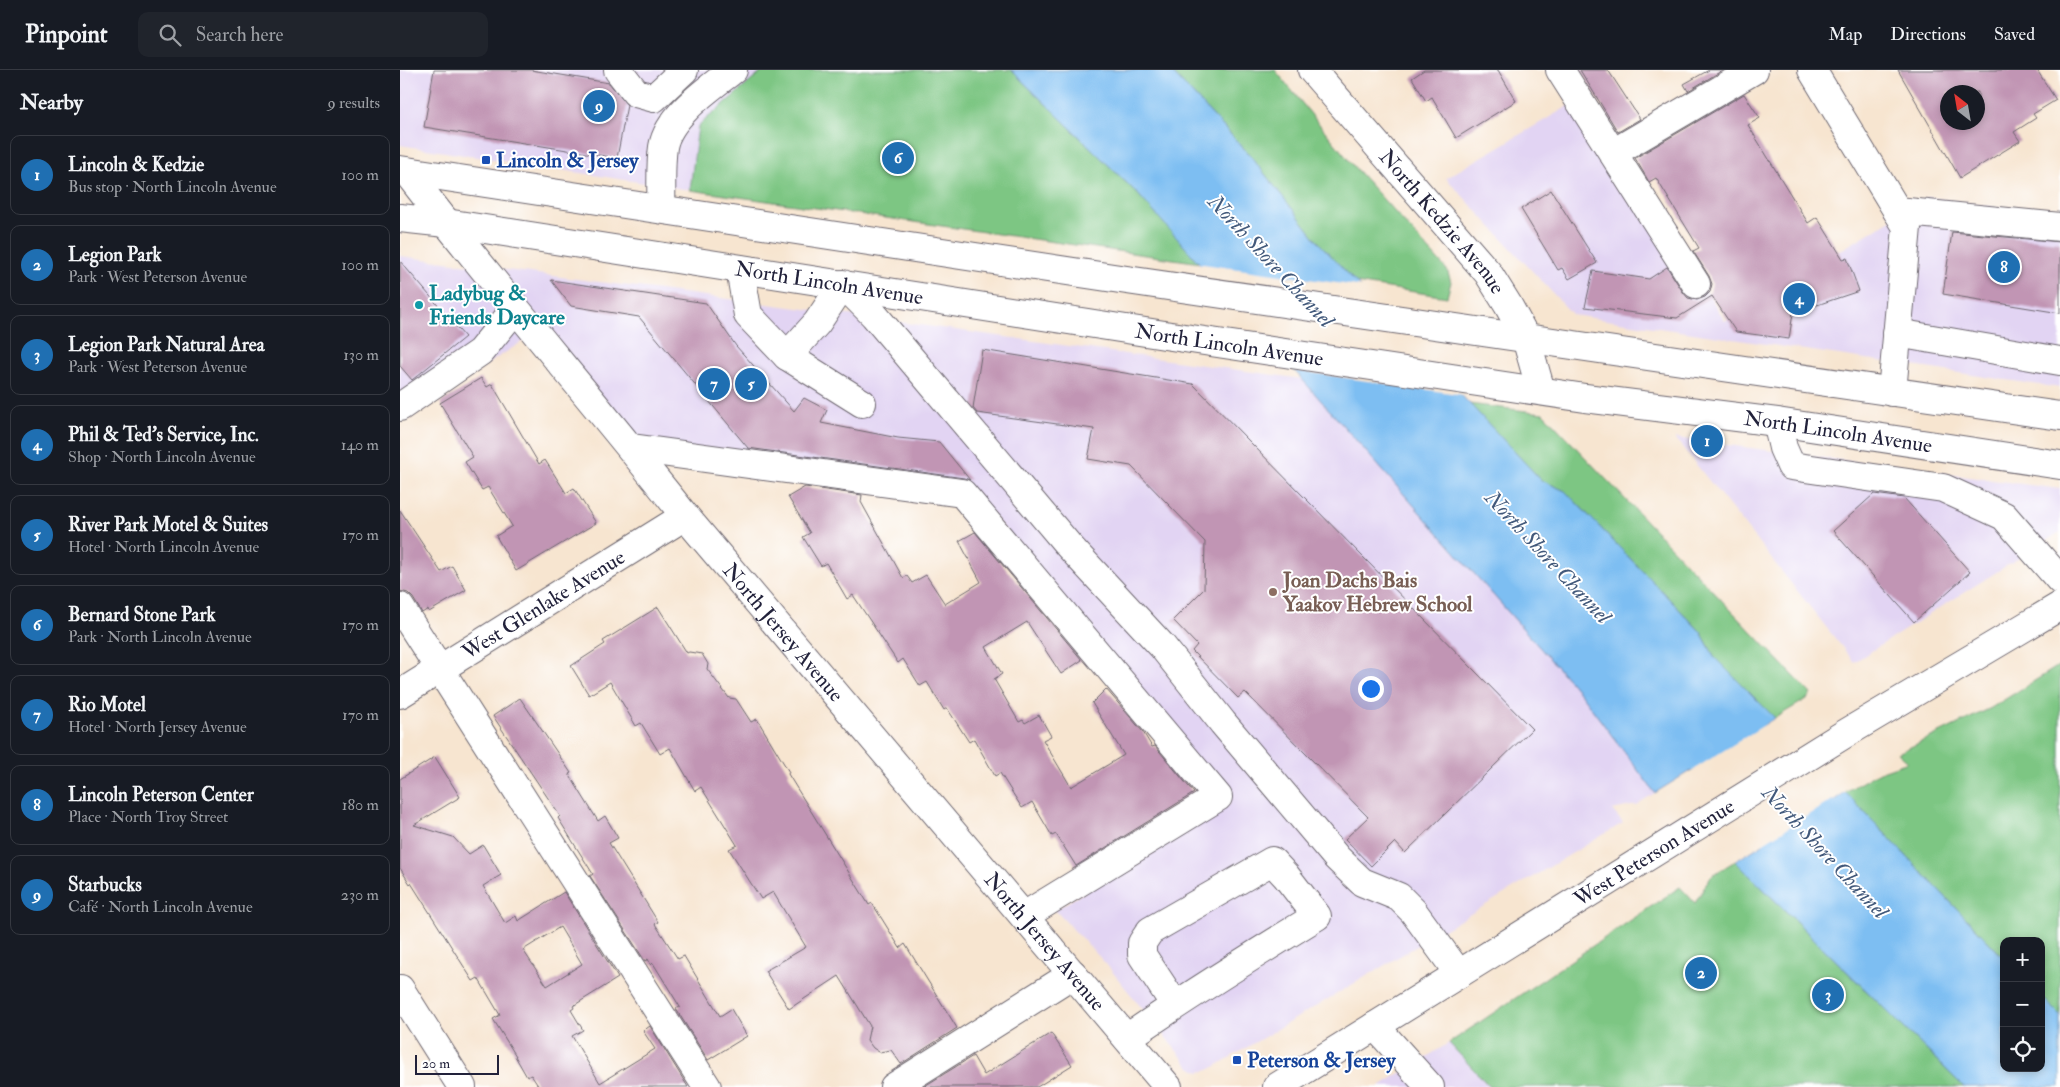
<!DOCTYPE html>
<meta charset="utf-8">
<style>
body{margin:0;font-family:"IM FELL Double Pica",serif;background:#20242c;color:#f1f3f6}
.controls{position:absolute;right:15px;bottom:15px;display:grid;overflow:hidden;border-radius:10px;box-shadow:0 2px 8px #0003}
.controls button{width:45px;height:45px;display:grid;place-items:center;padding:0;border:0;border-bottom:1px solid #363941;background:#171b24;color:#f1f3f6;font:25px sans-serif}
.compass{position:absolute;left:1540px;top:15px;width:45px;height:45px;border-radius:50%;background:#171b24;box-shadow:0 2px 8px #0003;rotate:329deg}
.scale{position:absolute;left:15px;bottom:12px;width:84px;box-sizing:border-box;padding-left:5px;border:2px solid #22223b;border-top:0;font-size:14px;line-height:18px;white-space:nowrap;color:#22223b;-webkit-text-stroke:4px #fff;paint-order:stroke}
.you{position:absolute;left:970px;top:618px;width:18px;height:18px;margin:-12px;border:4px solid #fff;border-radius:50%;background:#1a73e8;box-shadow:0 0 0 8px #1a73e833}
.badge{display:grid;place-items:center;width:32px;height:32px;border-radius:50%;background:#1f6fb2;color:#fff;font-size:16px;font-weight:700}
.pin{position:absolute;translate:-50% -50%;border:2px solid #fff;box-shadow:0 1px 5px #0006}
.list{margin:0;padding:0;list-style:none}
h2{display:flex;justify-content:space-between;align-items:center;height:65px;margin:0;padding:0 20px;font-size:21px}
h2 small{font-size:16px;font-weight:400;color:#9ea1a6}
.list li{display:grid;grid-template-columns:32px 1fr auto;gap:15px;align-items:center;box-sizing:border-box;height:80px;margin:0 10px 10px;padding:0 10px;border:1px solid #363941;border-radius:10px}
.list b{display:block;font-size:19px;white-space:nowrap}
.list p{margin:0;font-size:16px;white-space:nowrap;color:#9ea1a6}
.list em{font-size:16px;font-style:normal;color:#9ea1a6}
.icon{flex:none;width:28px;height:28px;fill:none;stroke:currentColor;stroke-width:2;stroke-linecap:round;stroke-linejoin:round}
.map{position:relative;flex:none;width:1660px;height:1017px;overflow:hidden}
header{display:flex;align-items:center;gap:30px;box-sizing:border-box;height:70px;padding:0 25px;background:#171b24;border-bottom:1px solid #363941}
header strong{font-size:24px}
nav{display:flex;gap:28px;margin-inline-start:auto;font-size:18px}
.search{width:350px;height:45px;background:#20242c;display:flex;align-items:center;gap:12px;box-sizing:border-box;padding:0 18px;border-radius:10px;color:#9ea1a6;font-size:19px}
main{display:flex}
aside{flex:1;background:#171b24}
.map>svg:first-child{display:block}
.built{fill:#e2d4f3}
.green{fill:#7dc683;stroke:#50745f}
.water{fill:#7dbef2;stroke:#507096}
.pier{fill:#f7e5d0}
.building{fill:#c195b4;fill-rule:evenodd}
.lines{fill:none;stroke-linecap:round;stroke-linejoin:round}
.minor-casing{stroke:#6d666f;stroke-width:30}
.major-casing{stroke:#6d666f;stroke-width:30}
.minor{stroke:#fff;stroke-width:28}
.major{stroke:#fff;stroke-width:28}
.transit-dot{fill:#1a4fb4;stroke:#fff;stroke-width:2}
.culture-dot{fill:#0f9aa8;stroke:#fff;stroke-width:2}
.education-dot{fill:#8d6e63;stroke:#fff;stroke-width:2}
.labels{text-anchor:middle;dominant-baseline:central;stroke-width:4;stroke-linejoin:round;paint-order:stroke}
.transit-label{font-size:21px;font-weight:bold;fill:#164399;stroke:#fff;text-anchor:start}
.street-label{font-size:21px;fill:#22223b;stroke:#fff}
.culture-label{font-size:21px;font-weight:bold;fill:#0d838f;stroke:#fff;text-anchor:start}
.education-label{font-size:21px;font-weight:bold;fill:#785e54;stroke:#fff;text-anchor:start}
.water-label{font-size:22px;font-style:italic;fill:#42597b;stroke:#fff}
</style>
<header>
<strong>Pinpoint</strong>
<div class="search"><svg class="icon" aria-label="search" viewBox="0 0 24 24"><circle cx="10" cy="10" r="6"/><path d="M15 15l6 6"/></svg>Search here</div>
<nav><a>Map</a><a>Directions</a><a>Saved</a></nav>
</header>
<main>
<aside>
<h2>Nearby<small>9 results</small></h2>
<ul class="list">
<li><span class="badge">1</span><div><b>Lincoln &amp; Kedzie</b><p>Bus stop · North Lincoln Avenue</p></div><em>100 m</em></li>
<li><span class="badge">2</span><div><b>Legion Park</b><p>Park · West Peterson Avenue</p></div><em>100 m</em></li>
<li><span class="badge">3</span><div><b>Legion Park Natural Area</b><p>Park · West Peterson Avenue</p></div><em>130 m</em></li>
<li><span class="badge">4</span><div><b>Phil &amp; Ted's Service, Inc.</b><p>Shop · North Lincoln Avenue</p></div><em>140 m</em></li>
<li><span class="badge">5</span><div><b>River Park Motel &amp; Suites</b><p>Hotel · North Lincoln Avenue</p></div><em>170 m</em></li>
<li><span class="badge">6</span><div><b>Bernard Stone Park</b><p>Park · North Lincoln Avenue</p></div><em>170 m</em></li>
<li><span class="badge">7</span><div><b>Rio Motel</b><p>Hotel · North Jersey Avenue</p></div><em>170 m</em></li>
<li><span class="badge">8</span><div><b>Lincoln Peterson Center</b><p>Place · North Troy Street</p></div><em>180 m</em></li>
<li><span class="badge">9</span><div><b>Starbucks</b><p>Café · North Lincoln Avenue</p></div><em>230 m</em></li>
</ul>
</aside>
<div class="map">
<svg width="1660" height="1017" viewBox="0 0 1660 1017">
<rect width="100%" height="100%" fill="#fff"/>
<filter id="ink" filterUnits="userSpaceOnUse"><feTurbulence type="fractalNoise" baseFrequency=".02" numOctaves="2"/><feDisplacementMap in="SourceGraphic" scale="10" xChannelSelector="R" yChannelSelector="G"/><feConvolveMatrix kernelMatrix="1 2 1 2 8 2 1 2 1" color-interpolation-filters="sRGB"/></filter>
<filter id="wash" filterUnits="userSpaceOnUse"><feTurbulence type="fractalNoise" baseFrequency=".0096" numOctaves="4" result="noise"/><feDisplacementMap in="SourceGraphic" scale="20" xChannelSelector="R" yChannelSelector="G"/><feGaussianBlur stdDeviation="1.12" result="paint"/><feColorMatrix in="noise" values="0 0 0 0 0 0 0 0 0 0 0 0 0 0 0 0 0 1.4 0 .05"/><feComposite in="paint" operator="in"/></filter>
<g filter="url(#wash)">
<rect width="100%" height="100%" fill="#f7e5d0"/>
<g class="built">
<polygon points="0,0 364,0 298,56 290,120 0,75"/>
<polygon points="1184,27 1325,251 1528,127 1660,147 1660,318 1173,245 1046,108"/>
<polygon points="0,186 435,243 902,309 1180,623 1255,723 1236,735 1212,740 1223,753 809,1000 799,1002 789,996 706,894 655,840 831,733 572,420 239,375 145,257 0,350"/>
<polygon points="1275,368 1660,419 1660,462 1454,592"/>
<polygon points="1049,973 1090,1017 978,1017"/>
</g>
<g class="green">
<polygon points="364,0 611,0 737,123 801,193 290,120 298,56"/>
<polygon points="770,0 875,0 956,99 1047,200 1051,212 1047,227 956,213 920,174 849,84"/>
<polygon points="1069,334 1143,343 1411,624 1407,629 1375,648 1315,588 1301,562 1165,421 1141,410"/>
<polygon points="1660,595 1660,945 1641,926 1641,871 1604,871 1604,888 1445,722 1479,702 1508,692 1498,683 1591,638"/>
<polygon points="1335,791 1564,1017 1090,1017 1049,973 1280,817 1295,833 1311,806"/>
</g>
<polygon class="water" points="611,0 770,0 849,84 920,174 1141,410 1165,421 1301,562 1315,588 1375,648 1363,656 1433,731 1445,722 1604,888 1604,998 1641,998 1641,926 1660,945 1660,1017 1564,1017 1335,791 1363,774 1292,700 1255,723 1180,623 737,123"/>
<g class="pier">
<polygon points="796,193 964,217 1064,325 891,300"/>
<polygon points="1377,647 1377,650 1366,657 1433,728 1444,720 1447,721 1333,792 1334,789 1359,773 1292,704 1257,726 1253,725"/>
</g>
<g id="blocks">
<g class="building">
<polygon points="34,0 131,0 209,13 227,35 217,88 24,57"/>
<polygon points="1024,0 1098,0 1116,31 1056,68 1032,27 1026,31 1012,8"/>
<polygon points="1180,0 1208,0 1240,49 1218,62"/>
<polygon points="1309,0 1323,0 1288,21 1284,14"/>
<path d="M1498,0h139l19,30 -23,14 3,4 -22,14 6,9 -60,37zM1548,22h30v30h-30z"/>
<polygon points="1344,24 1360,48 1348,55 1408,153 1417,147 1443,189 1447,188 1459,221 1393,243 1389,269 1336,262 1312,226 1277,248 1185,237 1193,201 1249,209 1267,197 1283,222 1288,228 1297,230 1305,227 1310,222 1312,214 1309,206 1293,181 1299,178 1256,108 1249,112 1235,88"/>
<polygon points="1151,120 1197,193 1169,209 1162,198 1158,200 1121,139"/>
<polygon points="1552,162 1660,172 1660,243 1543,224"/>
<polygon points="0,191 65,267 12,310 0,296"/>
<polygon points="151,210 306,233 336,276 394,341 404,328 427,340 421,353 498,368 539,372 570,410 564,408 348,378 239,247 171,236"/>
<polygon points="582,280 793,314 1132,659 1005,783 995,772 971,796 945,769 968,747 845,622 838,628 792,581 797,575 773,550 804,519 805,472 731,396 688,389 694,359 577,343 573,338"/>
<polygon points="81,308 87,317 92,314 139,394 145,390 166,423 174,418 196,453 116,501 96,466 112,456 88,417 82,420 65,392 73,387 40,333"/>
<polygon points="405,417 462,425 461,432 503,508 507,506 512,513 526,505 545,534 581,512 559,471 575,462 682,590 661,604 627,552 586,577 602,604 594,609 619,652 623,650 625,653 639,645 651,666 643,670 671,717 724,685 692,633 706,619 743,662 752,677 755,676 794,723 676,796 656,764 652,766 632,732 622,738 600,703 595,706 574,669 569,672 547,638 544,640 527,612 520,616 503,589 498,593 453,525 447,529 426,493 421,496 403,467 410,463 388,427"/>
<polygon points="1474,424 1504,428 1570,502 1514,552 1433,461"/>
<polygon points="0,440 41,502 52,496 66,520 29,542 28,539 22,543 13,528 8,523 0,521"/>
<polygon points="258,537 287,583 289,582 302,584 308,594 307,599 329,628 336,629 351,652 357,649 389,702 388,704 469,835 472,833 500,878 505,874 557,958 501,994 491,980 479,982 473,978 467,970 470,956 439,906 389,939 365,901 406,877 373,822 361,829 329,779 337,775 301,717 295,721 270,678 260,684 241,653 236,656 210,612 189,625 171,596 205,574 203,571"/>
<polygon points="120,628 171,703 169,704 198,751 205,746 218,768 209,773 258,852 255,854 278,889 284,886 320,946 331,939 347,966 308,990 276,939 280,937 253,893 251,895 248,889 245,891 190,806 193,804 158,748 160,746 93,646"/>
<path d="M35,687l25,40 -46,28 39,12 16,17 14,-9 18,30 -18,11 22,37 11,-7 2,5 46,-29 54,86 -45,28 1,2 -3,2 12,20 -11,6 28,47 55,-34 -12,-18 7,-5 38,61h-149l-8,-12 -4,2 -12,-21h1l-23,-37 7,-4 -22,-37 -5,3 -62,-98 -1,1 -10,-16v-89zM160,857l22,37 -35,22 -24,-36z"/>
<polygon points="651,963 672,995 637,1017 523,1017 573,986 584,1005"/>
</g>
</g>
</g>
<g filter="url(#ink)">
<use href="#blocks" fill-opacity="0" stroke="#6d666f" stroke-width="1"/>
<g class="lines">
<defs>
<g id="minor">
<polyline points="218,0 236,23 254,28 284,0"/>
<path id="s1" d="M912,0l176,203 20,32 18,33 15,53"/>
<polyline points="1160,0 1296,214"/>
<polyline points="1412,0 1507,157 1492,322"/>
<polyline points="1213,83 1354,0"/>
<path d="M261,139c1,-20 -1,-42 2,-62 5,-31 47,-59 70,-77"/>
<polyline points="1497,141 1660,157"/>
<polyline points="340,199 348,245 387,286 417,253 443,214 474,245 669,476 762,576 823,653 937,788 962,812 999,827 1013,841 1059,904"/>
<polyline points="1497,263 1660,291"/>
<polyline points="387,286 462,333"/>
<polyline points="0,337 80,282 115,239"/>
<polyline points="1377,352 1383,378 1391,396 1543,418 1604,446 1660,510"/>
<polyline points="232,378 562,423 818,727 624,846"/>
<polyline points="0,537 307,1017"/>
<path id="s2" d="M0,624l285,-178"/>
<polyline points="0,919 62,1017"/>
<polyline points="975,956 1030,1017"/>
<path d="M727,968c62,-43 125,-82 190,-122l-31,-40 -14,-15 -122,70 -8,12v12l33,50"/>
<polyline points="494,1017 673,904"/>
</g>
<g id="major">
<polyline points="0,100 720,209 1660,346"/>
<path id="s3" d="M6,101c90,117 187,229 279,345l483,571"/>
<path id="s4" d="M0,148l46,5 725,113 414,62 192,24 283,43"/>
<path id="s5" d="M877,1017l566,-352 217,-129"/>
</g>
</defs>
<use href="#minor" class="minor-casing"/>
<use href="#major" class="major-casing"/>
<use href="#minor" class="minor"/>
<use href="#major" class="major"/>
</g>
</g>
<g class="transit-dot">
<rect x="81" y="85" width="10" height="10" rx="2.5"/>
<rect x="832" y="985" width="10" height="10" rx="2.5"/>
</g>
<circle class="culture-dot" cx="19" cy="235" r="5"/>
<circle class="education-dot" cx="873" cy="522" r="5"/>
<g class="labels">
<g class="transit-label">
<text x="96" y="90">Lincoln &amp; Jersey</text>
<text x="847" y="990">Peterson &amp; Jersey</text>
</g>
<g class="street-label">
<text stroke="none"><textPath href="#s1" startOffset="200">North Kedzie Avenue</textPath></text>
<text stroke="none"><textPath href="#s4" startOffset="434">North Lincoln Avenue</textPath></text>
<text stroke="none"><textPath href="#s4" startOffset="839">North Lincoln Avenue</textPath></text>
<text stroke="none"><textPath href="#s4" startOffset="1454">North Lincoln Avenue</textPath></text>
<text stroke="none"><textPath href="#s2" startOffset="169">West Glenlake Avenue</textPath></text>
<text stroke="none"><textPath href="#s3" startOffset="596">North Jersey Avenue</textPath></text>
<text stroke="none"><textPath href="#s5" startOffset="444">West Peterson Avenue</textPath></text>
<text stroke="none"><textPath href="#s3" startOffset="1001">North Jersey Avenue</textPath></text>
</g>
<g class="culture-label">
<text x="29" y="223">Ladybug &amp;<tspan x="29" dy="24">Friends Daycare</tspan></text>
</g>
<g class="education-label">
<text x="883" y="510">Joan Dachs Bais<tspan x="883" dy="24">Yaakov Hebrew School</tspan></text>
</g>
<g class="water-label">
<text transform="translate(871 191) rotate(47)">North Shore Channel</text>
<text transform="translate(1148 487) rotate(47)">North Shore Channel</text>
<text transform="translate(1425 782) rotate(47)">North Shore Channel</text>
</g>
</g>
</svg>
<div class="controls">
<button>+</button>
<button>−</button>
<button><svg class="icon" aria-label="locate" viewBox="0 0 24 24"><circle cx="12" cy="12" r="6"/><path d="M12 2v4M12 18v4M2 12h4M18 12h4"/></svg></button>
</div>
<svg class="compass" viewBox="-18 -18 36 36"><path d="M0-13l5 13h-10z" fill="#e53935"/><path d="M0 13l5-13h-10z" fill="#9ea1a6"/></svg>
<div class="scale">20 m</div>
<div class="you"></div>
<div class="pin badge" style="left:1307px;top:371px">1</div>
<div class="pin badge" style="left:1301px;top:903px">2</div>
<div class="pin badge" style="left:1428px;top:925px">3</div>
<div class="pin badge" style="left:1399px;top:229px">4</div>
<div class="pin badge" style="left:351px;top:314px">5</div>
<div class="pin badge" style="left:498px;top:88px">6</div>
<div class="pin badge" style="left:314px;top:314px">7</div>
<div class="pin badge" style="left:1604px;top:197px">8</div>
<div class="pin badge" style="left:199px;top:36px">9</div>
</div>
</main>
